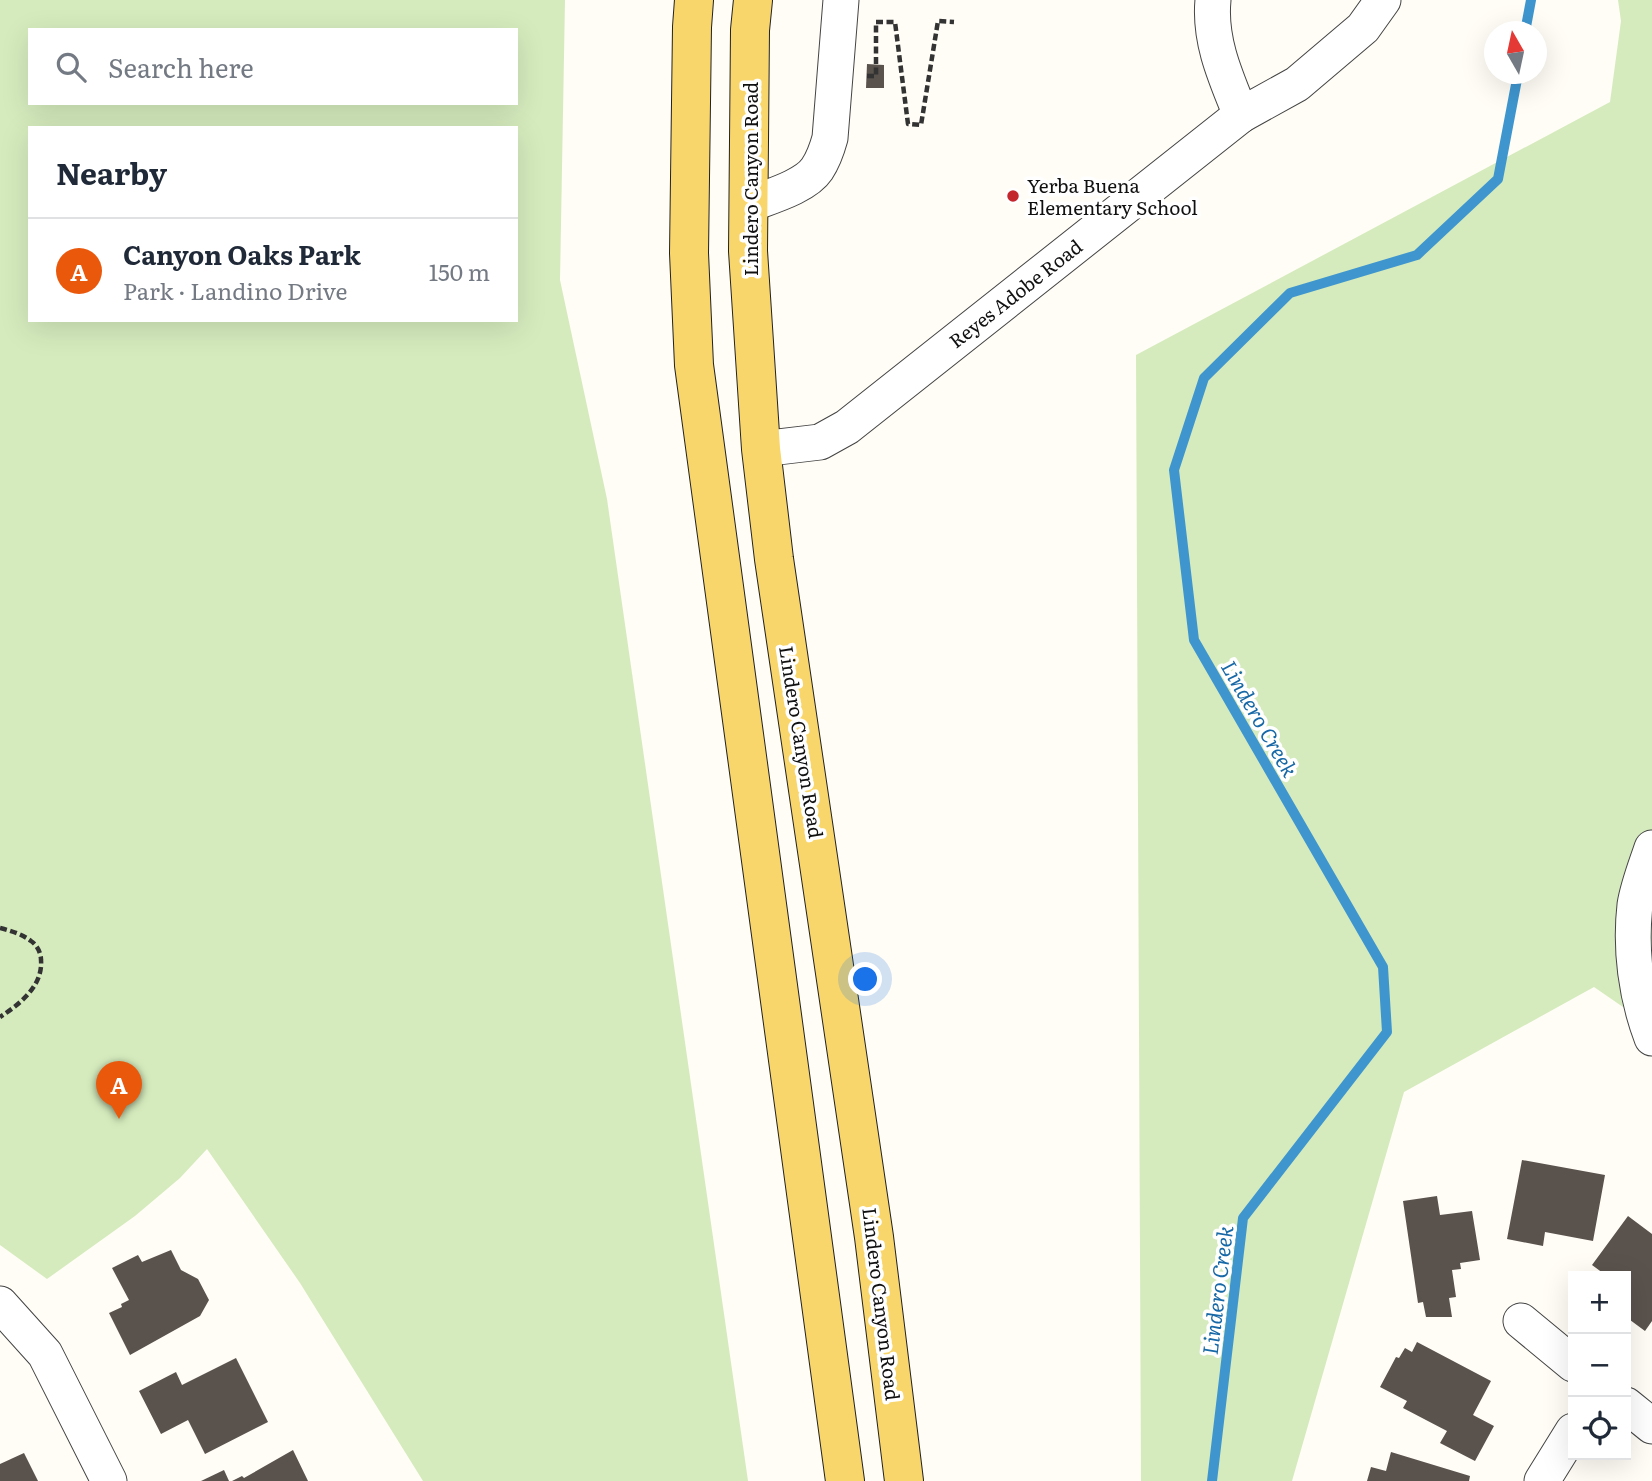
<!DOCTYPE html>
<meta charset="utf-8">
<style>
body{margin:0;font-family:Literata,serif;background:#f6f6f7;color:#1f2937}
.controls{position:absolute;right:21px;bottom:21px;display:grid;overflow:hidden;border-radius:0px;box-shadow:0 7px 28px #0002}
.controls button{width:63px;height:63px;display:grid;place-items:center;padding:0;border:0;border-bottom:2px solid #e0e1e3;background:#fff;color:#1f2937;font:35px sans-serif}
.compass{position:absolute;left:1484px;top:21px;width:63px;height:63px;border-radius:50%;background:#fff;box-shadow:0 7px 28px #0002;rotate:351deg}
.you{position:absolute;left:866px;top:980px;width:24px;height:24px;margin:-18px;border:5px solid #fff;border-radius:50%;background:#1a73e8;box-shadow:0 0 0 10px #1a73e833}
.badge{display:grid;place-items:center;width:46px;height:46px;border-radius:50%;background:#ea580c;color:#fff;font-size:23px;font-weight:700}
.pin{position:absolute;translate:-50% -58px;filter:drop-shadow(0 2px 4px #0008)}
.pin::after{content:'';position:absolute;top:37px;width:24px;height:21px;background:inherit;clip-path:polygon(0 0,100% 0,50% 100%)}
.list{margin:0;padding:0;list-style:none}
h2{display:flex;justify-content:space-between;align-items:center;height:91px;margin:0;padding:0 28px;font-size:30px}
h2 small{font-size:23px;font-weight:400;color:#747a83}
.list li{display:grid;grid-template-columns:46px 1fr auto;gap:21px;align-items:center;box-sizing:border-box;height:105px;padding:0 28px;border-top:2px solid #e0e1e3}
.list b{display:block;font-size:26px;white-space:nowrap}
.list p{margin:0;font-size:23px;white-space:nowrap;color:#747a83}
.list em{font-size:23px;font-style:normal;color:#747a83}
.icon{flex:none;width:38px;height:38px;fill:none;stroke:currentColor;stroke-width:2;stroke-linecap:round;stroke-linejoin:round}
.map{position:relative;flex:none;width:1652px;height:1481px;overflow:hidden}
.search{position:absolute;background:#fff;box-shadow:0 7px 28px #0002;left:28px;top:28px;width:490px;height:77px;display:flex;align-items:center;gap:18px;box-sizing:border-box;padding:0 24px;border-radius:0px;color:#747a83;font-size:26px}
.panel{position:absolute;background:#fff;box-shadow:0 7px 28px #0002;left:28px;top:126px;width:490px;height:196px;border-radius:0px}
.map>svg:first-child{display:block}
.green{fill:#d5ebbd;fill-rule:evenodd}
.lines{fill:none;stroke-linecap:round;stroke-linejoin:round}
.stream{stroke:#3f96cf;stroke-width:10}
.building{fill:#5a524d}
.minor-casing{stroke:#444;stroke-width:37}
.major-casing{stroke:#222;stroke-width:40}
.path{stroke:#333;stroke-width:4.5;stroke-dasharray:7 3.5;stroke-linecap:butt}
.minor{stroke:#fff;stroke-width:35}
.major{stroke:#f9d66b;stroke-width:38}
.poi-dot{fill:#c4262e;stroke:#fff;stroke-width:2.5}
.labels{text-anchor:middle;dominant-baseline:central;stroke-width:7;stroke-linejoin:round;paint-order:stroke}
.street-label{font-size:19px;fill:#111;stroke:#fff}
.poi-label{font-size:19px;fill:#111;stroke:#fff;text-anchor:start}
.water-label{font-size:21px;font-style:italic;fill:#1768a6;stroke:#fff}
</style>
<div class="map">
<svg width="1652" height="1481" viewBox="0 0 1652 1481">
<rect width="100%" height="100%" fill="#fffdf5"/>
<g class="green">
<path d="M0,0h565l-5,280 47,219 141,982h-325l-123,-198 -93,-134 -27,29 -45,38 -88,63 -47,-34zM30,30h486v73h-486zM30,128h486v192h-486z"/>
<polygon points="1618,0 1652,0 1652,1027 1594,987 1404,1092 1292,1481 1141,1481 1136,355 1610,102 1621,21"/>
</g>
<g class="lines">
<g class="stream">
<polyline points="1525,32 1531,0"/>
<polyline points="1212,1481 1243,1218 1387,1032 1383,967 1194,640 1174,470 1204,378 1290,293 1417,255 1498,179 1518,74"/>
</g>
</g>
<g class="building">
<polygon points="867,64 884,65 884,88 866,88"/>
<polygon points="1522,1160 1605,1175 1593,1241 1545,1232 1543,1246 1507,1239"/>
<polygon points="1437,1196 1440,1215 1472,1211 1480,1260 1460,1263 1461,1269 1452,1270 1456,1297 1449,1298 1452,1317 1426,1317 1423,1302 1418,1303 1403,1201"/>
<polygon points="1628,1216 1652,1234 1652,1321 1645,1331 1626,1317 1626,1296 1629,1292 1626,1290 1626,1276 1607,1276 1592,1265"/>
<polygon points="171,1250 181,1270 198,1279 209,1300 200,1316 130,1355 109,1313 122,1307 121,1304 129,1300 112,1268 138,1255 142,1262"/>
<polygon points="1417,1342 1491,1381 1473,1415 1494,1426 1475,1461 1440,1443 1447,1431 1403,1408 1407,1401 1380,1387 1396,1357 1399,1358 1405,1348 1412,1352"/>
<polygon points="236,1358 268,1422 205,1454 188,1420 161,1434 139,1391 176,1372 182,1385"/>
<polygon points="293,1450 308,1481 232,1481 242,1476 244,1478"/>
<polygon points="1391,1452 1470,1476 1469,1481 1367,1481 1371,1467 1386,1471"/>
<polygon points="24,1453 38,1481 0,1481 0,1464"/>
<polygon points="224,1470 229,1481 201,1481"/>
</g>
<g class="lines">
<defs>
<g id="minor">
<path d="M1213,0c-4,41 13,78 28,115"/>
<path d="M748,205c20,-8 57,-18 69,-36 6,-9 10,-20 13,-31l11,-138"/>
<polyline points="761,449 820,442 847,427 1241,115 1297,84 1363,28 1383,0"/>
<path d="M1652,848c-6,18 -14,38 -17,57 -5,44 1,91 17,133"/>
<polyline points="0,1304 45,1354 109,1481"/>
<polyline points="1521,1321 1573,1364"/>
<polyline points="1626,1405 1652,1426"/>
<polyline points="1542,1481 1573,1431"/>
</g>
<g id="major">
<polyline points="694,0 692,27 689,253 694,365 845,1481"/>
<polyline points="753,0 750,30 748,251 761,449 774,559 874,1237 904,1481"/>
</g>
</defs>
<use href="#minor" class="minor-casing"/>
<use href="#major" class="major-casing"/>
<g class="path">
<polyline points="867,76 876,76 876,22 895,22 908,124 921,125 938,21 954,22"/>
<path d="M0,928c11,3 22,6 31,13 6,4 10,12 10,19 2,26 -21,44 -41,57"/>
</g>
<use href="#minor" class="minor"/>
<use href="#major" class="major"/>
</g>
<circle class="poi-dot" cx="1013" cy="196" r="7"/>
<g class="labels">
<g class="street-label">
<text transform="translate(750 179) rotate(-90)">Lindero Canyon Road</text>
<text transform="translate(1015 293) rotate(-38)">Reyes Adobe Road</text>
<text transform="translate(802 742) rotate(81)">Lindero Canyon Road</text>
<text transform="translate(882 1304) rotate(83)">Lindero Canyon Road</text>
</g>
<g class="poi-label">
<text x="1027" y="185">Yerba Buena<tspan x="1027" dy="22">Elementary School</tspan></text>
</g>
<g class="water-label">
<text transform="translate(1261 718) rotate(60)">Lindero Creek</text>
<text transform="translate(1216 1290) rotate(-83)">Lindero Creek</text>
</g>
</g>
</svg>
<div class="controls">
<button>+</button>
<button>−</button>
<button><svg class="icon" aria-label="locate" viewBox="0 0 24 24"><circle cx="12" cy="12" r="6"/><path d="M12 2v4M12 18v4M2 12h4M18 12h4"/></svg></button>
</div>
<svg class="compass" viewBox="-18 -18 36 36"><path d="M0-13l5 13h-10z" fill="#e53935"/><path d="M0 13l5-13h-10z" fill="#747a83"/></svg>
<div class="you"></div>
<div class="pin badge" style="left:119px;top:1119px">A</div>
<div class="search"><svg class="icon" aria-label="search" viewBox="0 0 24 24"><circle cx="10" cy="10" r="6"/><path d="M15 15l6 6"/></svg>Search here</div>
<section class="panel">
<h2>Nearby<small></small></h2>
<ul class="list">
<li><span class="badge">A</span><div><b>Canyon Oaks Park</b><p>Park · Landino Drive</p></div><em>150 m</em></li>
</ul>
</section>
</div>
